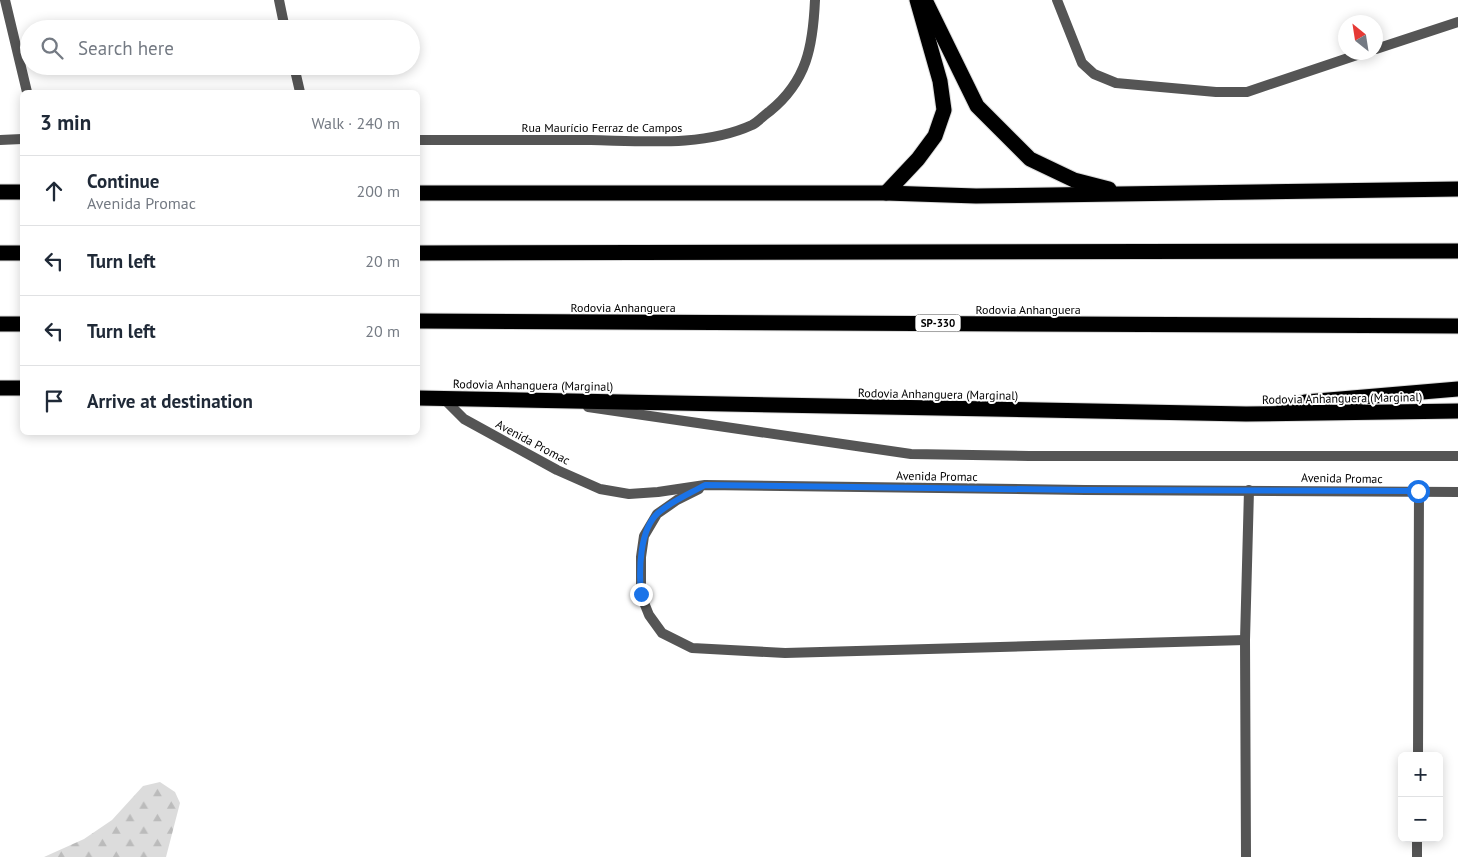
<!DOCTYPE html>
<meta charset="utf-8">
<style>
body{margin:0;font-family:"PT Sans",sans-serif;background:#f6f6f7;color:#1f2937}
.controls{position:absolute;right:15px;bottom:15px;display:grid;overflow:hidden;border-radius:8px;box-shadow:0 2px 12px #0003}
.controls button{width:45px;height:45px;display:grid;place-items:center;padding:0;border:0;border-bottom:1px solid #e0e1e3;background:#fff;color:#1f2937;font:25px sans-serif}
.compass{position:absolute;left:1338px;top:15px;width:45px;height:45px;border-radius:50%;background:#fff;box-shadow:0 2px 12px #0003;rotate:330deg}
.stop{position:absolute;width:15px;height:15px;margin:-11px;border:4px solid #1a73e8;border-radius:50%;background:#fff}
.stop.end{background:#1a73e8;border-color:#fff;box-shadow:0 1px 5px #0008}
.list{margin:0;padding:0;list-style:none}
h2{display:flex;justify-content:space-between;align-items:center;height:65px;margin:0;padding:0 20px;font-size:21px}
h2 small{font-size:16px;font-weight:400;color:#747a83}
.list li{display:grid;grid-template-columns:32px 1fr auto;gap:15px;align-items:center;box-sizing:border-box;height:70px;padding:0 20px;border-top:1px solid #e0e1e3}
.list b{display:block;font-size:19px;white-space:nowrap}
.list p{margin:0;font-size:16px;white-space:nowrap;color:#747a83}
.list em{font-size:16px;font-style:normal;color:#747a83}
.icon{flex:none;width:28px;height:28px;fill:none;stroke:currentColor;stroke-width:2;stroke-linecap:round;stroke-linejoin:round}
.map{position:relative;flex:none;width:1458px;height:857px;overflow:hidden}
.search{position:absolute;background:#fff;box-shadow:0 2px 12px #0003;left:20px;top:20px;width:400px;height:55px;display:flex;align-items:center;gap:12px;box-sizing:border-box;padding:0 18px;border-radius:28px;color:#747a83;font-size:19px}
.panel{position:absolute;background:#fff;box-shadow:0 2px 12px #0003;left:20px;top:90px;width:400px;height:345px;border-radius:8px}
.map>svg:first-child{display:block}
.forest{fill:url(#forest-firs)}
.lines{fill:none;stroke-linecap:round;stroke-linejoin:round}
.highway-casing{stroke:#dbdbdb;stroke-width:17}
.lane{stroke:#555;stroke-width:10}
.street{stroke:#555;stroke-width:10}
.highway{stroke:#000;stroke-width:15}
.route{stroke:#1a73e8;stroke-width:6}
.labels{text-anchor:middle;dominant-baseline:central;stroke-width:4;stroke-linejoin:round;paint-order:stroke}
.shield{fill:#fff;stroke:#4c4c4c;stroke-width:1}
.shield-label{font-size:11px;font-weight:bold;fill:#000}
.street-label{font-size:12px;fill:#000;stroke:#fff}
</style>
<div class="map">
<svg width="1458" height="857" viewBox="0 0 1458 857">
<defs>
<pattern id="forest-firs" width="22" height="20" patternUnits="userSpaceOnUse" patternTransform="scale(1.25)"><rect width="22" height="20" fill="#dcdcdc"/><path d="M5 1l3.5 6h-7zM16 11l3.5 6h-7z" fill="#bbb"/></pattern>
</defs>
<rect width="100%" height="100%" fill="#fff"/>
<polygon class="forest" points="160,782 175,792 180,803 166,857 44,857 84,839 112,820 143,786"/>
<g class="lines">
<defs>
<g id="highway">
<polyline points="925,0 977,106 1030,159 1074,180 1109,189"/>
<polyline points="0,192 22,192"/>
<polyline points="418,193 886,193 976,196 1458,189"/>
<polyline points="886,193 918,159 935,136 944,110 940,81 917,0"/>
<polyline points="0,253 22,253"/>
<polyline points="418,253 1458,251"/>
<polyline points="418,321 1458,326"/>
<polyline points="0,324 22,324"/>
<polyline points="0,388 22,388"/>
<polyline points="418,398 1246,414 1458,411"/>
<polyline points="1284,407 1305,402 1458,389"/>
</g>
</defs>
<use href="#highway" class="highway-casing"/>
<g class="lane">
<polyline points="1057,0 1082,63 1094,74 1116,83 1216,92 1247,92 1366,52"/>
<polyline points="1376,49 1458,22"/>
<polyline points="1418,756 1419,491"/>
<polyline points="1417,857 1417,838"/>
</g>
<g class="street">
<polyline points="5,0 27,92"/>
<polyline points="279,0 285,29"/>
<polyline points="294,66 300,92"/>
<polyline points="0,140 22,139"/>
<path d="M418,140c57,0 115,0 173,0 52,1 113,7 161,-15 6,-3 12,-10 18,-14 37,-30 43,-65 45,-111"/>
<polyline points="443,398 464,419 557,470 600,489 629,494 658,492 705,485 1085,490 1458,492"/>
<polyline points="588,407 911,454 1029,456 1458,456"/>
<polyline points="699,489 677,500 657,514 644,536 641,557 641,595 649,615 662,633 692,648 785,653 1245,640"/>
<polyline points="1246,857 1245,640 1249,490"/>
</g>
<use href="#highway" class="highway"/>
</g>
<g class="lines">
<path class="route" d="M641,594c-2,-23 -2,-64 17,-81 14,-12 31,-19 47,-28l379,5 334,1"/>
</g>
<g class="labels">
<rect class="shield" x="915.5" y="314.5" width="45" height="17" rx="4"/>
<g class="shield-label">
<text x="938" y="323">SP-330</text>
</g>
<g class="street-label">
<text x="602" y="127">Rua Maurício Ferraz de Campos</text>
<text x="623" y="307">Rodovia Anhanguera</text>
<text x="1028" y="309">Rodovia Anhanguera</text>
<text transform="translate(533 385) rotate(1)">Rodovia Anhanguera (Marginal)</text>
<text transform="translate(938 394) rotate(1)">Rodovia Anhanguera (Marginal)</text>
<text transform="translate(1342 398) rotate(-1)">Rodovia Anhanguera (Marginal)</text>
<text transform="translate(533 442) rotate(28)">Avenida Promac</text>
<text transform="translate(937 476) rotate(1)">Avenida Promac</text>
<text transform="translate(1342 478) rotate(1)">Avenida Promac</text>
</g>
</g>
</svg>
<div class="controls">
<button>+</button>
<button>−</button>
</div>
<svg class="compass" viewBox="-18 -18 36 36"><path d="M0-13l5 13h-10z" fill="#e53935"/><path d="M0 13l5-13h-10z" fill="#747a83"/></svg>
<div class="stop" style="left:1418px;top:491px"></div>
<div class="stop end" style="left:641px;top:594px"></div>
<div class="search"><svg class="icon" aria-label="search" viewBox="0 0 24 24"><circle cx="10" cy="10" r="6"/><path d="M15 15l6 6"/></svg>Search here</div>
<section class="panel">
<h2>3 min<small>Walk · 240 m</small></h2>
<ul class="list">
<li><svg class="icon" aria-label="ahead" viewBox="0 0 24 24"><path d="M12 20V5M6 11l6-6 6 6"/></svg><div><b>Continue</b><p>Avenida Promac</p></div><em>200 m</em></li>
<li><svg class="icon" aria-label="left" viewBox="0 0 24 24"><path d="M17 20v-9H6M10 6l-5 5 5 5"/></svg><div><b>Turn left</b></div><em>20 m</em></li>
<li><svg class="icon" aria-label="left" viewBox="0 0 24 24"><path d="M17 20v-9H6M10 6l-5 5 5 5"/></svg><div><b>Turn left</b></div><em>20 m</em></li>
<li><svg class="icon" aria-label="arrive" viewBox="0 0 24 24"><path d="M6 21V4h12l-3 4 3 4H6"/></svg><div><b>Arrive at destination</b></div></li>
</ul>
</section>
</div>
